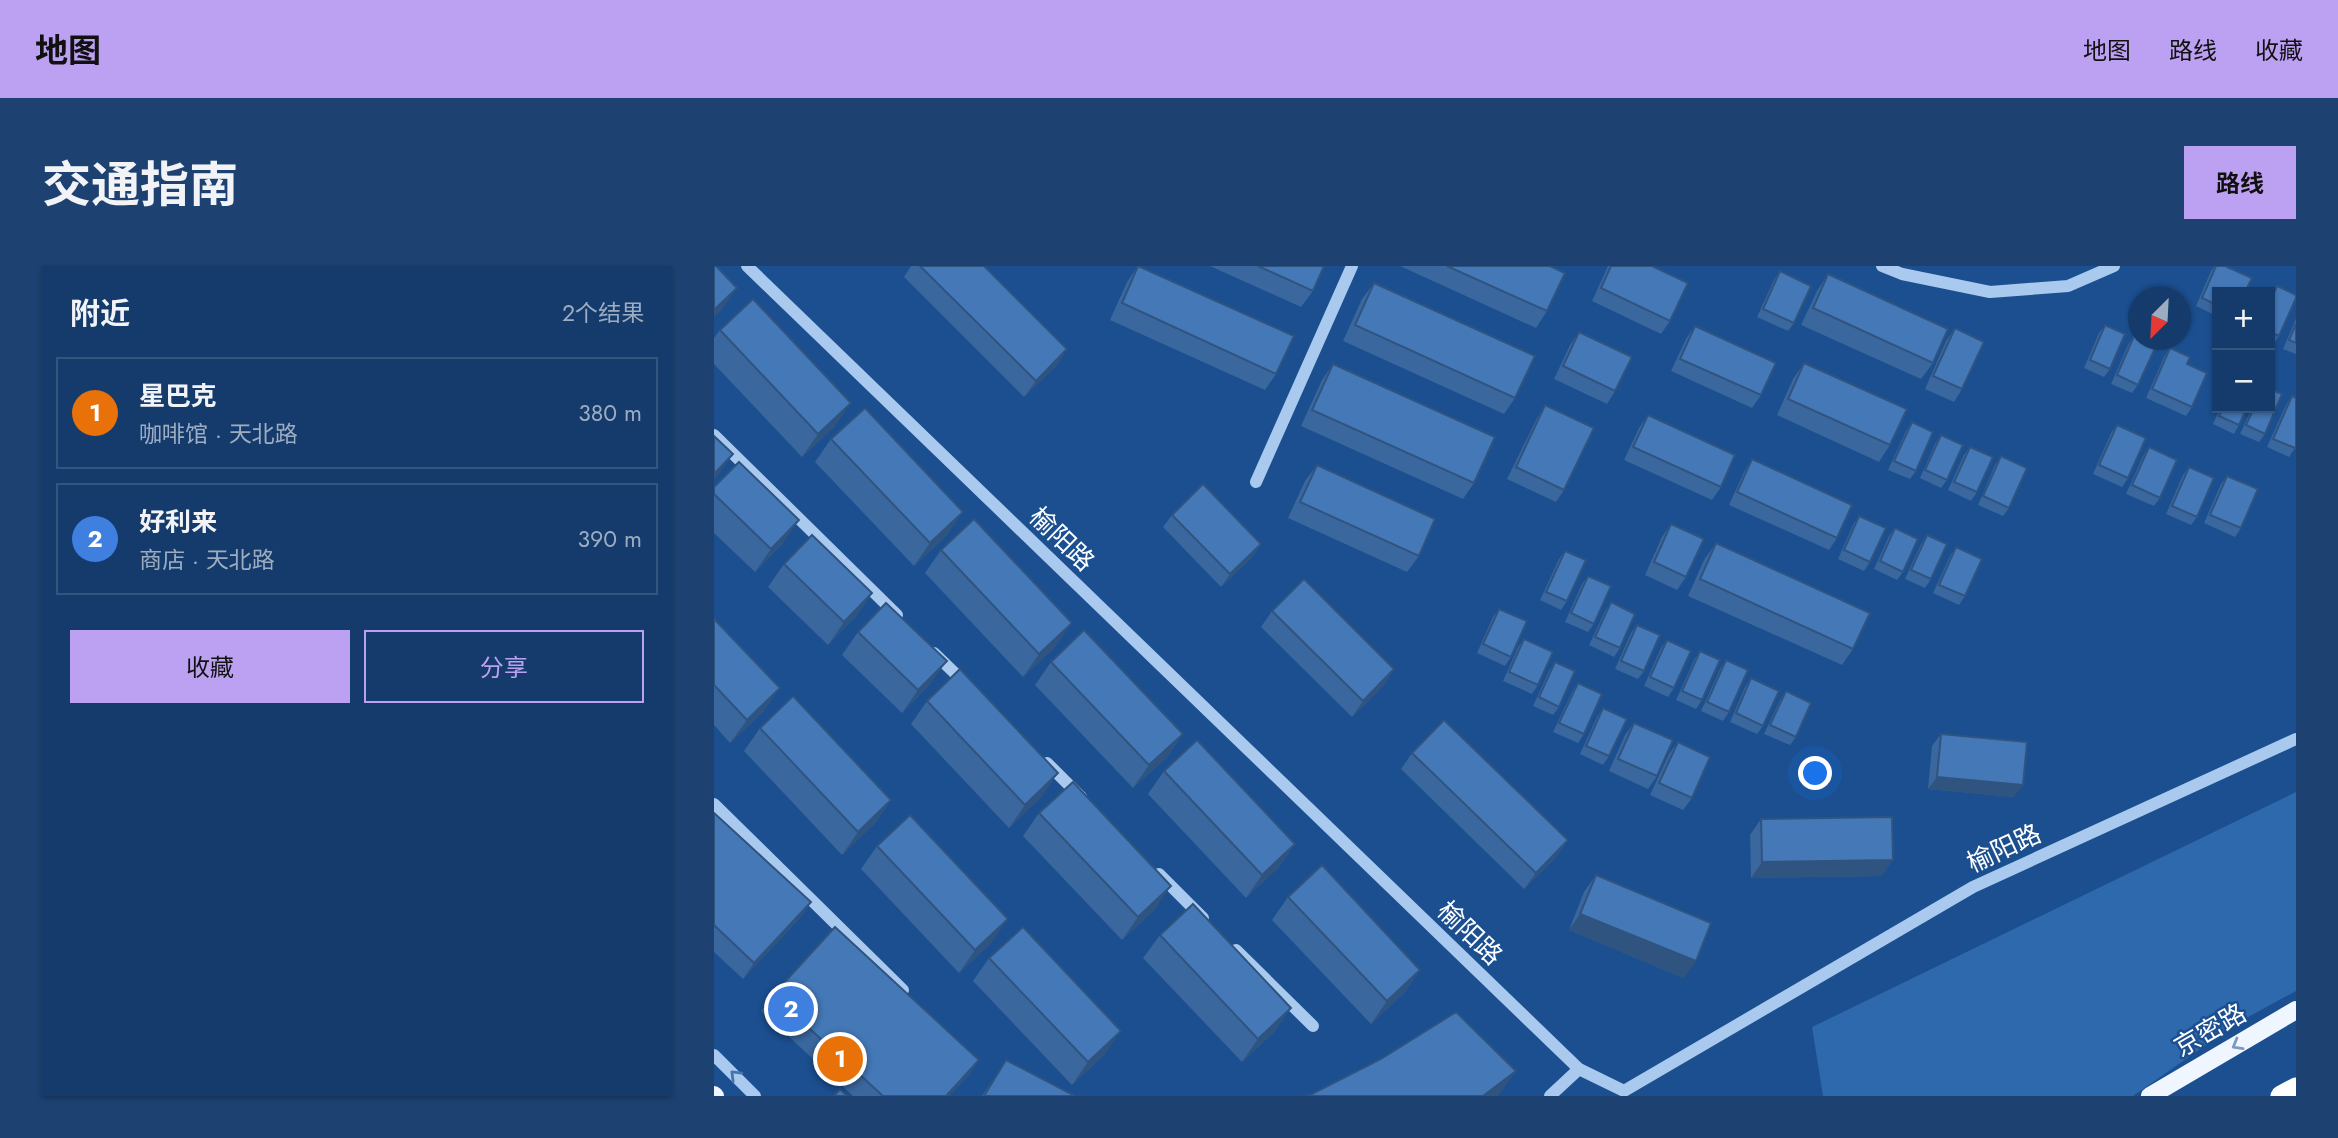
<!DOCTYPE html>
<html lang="zh">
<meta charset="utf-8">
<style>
body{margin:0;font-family:Jost,"Noto Sans SC",sans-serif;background:#1d4271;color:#f1f3f6}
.controls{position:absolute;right:21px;top:21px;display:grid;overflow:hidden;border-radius:0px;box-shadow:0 2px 5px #0004}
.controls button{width:63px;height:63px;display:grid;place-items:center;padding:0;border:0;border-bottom:2px solid #33557e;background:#143b6b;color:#f1f3f6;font:35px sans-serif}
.compass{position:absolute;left:1414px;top:21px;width:63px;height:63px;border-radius:50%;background:#143b6b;box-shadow:0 2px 5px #0004;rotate:204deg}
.you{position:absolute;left:1102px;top:508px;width:24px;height:24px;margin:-18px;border:5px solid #fff;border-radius:50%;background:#1a73e8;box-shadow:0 0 0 10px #1a73e833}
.badge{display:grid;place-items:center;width:46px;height:46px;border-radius:50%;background:#bca0f2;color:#fff;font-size:23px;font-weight:700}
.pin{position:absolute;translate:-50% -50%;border:4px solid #fff;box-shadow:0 2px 7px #0006}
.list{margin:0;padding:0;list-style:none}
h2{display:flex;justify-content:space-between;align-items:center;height:91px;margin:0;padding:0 28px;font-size:30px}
h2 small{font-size:23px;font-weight:400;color:#9dadc1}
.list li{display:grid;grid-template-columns:46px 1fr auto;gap:21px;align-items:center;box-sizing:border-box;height:112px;margin:0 14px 14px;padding:0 14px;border:2px solid #33557e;border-radius:0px}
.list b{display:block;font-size:26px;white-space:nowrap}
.list p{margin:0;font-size:23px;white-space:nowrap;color:#9dadc1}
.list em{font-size:23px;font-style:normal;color:#9dadc1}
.actions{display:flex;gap:14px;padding:21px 28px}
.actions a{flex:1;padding:16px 0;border:2px solid #bca0f2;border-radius:0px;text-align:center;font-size:24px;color:#bca0f2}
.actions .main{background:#bca0f2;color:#111}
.map{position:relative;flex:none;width:1582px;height:830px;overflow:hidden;border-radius:0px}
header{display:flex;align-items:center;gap:42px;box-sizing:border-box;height:98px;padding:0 35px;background:#bca0f2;color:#111}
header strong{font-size:33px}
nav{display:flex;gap:38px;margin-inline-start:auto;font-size:24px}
.intro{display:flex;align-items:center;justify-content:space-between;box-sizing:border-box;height:168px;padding:0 42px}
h1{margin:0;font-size:49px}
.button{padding:18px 32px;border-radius:0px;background:#bca0f2;color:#111;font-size:24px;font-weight:700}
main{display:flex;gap:42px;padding:0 42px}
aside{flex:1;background:#143b6b;border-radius:0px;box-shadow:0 2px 5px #0004}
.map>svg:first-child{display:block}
.green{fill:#2e69ad}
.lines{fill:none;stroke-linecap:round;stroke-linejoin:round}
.minor{stroke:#a9c9ee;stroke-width:12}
.major{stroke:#f0f6ff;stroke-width:18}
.highway{stroke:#fff;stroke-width:21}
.wall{fill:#3a679d}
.shaded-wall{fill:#305480}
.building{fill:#4478b7;stroke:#305480;stroke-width:2}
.oneway{stroke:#7b9ac1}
.oneway2{stroke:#4674ac}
.labels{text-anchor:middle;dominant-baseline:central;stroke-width:5;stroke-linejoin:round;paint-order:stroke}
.street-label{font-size:26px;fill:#fff;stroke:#1b4f8f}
</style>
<header>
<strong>地图</strong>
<nav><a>地图</a><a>路线</a><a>收藏</a></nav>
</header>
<div class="intro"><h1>交通指南</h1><a class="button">路线</a></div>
<main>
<aside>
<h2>附近<small>2个结果</small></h2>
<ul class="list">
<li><span class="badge" style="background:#e8710a">1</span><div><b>星巴克</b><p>咖啡馆 · 天北路</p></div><em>380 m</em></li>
<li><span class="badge" style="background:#3f7fe0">2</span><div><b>好利来</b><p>商店 · 天北路</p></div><em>390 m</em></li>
</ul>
<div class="actions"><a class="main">收藏</a><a>分享</a></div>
</aside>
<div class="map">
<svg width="1582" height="830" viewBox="0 0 1582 830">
<rect width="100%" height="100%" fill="#1b4f8f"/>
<polygon class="green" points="1582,526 1582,725 1525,756 1419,830 1109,830 1098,761"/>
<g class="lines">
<g class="minor">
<polyline points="33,0 865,803 910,825 1259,621 1582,473"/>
<polyline points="1168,0 1188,8 1276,26 1354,20 1400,0"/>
<polyline points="0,169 183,349"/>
<polyline points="542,216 638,0"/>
<polyline points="220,387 252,418"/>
<polyline points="333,497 367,531"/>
<polyline points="0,538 189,724"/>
<polyline points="445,608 489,652"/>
<polyline points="522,684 599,760"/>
<polyline points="0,789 41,830"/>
<polyline points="836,830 865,803"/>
</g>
<g class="major">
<polyline points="0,829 1,830"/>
<polyline points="1436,830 1582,744"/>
</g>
<polyline class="highway" points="1567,830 1582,822"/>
</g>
<g class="wall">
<polygon points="197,0 270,0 353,83 342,100 310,131 190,11"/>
<polygon points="424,0 562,108 551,124 396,54 413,16"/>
<polygon points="496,0 610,0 599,25 587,41"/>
<polygon points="686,0 836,0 833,45 822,62"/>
<polygon points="894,0 938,0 956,55 947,68 878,35"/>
<polygon points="1501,0 1511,0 1503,26 1503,50 1482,40 1497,5"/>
<polygon points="1066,5 1080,57 1074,65 1043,51 1060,14"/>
<polygon points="1114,8 1219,97 1207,113 1087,59 1103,25"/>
<polygon points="660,17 801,132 790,148 629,75 648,33"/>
<polygon points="1563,20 1565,70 1559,79 1556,77 1556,31"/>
<polygon points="1582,53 1582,88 1569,83"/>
<polygon points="1391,59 1396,103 1390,111 1370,102 1385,67"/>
<polygon points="981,60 1047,129 1038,142 957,105 972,73"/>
<polygon points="1241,62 1248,123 1240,136 1211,123 1232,75"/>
<polygon points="6,64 121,160 88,191 0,98 0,72"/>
<polygon points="865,66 901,125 893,138 840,113 856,79"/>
<polygon points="1420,70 1424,119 1418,127 1397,118 1414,79"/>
<polygon points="1456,82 1473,98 1478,141 1472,150 1432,132 1450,91"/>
<polygon points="1090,97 1176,179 1165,196 1063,149 1079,113"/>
<polygon points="619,98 760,217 749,233 587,160 608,114"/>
<polygon points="1578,130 1581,182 1575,191 1553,181 1572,139"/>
<polygon points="831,139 850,224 842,236 793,213 823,152"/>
<polygon points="1506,142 1533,142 1525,159 1520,168 1499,158"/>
<polygon points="1538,142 1556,142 1551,168 1545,176 1526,168"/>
<polygon points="934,149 1007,221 998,234 910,194 925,162"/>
<polygon points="1198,156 1202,205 1196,213 1174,204 1192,165"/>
<polygon points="1403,159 1414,212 1408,221 1379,208 1397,167"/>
<polygon points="1227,169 1233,214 1227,222 1206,212 1221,178"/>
<polygon points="117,173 233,269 200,300 101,196"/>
<polygon points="1256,181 1263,226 1257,235 1234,224 1250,189"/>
<polygon points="1435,181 1446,232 1440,240 1412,228 1429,190"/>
<polygon points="1287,190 1295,242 1289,250 1264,239 1281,199"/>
<polygon points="1038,193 1123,272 1115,284 1015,239 1030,206"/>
<polygon points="603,199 705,290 693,306 574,252 591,215"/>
<polygon points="1475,201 1483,251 1477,259 1452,248 1469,209"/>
<polygon points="1513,210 1527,262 1521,271 1490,257 1507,218"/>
<polygon points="0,221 69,277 41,306 0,267"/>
<polygon points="458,249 547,278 539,290 507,321 449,261"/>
<polygon points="1145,250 1156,296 1150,305 1124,293 1139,259"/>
<polygon points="957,258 972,311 963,324 931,309 948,271"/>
<polygon points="1181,262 1189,306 1183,314 1160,303 1175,270"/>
<polygon points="1213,269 1217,313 1211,322 1191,313 1207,278"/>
<polygon points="1002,277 1139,383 1128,399 974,330 990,294"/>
<polygon points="1242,281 1251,330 1245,339 1219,327 1236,290"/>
<polygon points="227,284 342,380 309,411 211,307"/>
<polygon points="851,285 853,335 847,344 826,334 845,293"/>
<polygon points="70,298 158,327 142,350 114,379 54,321"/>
<polygon points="874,310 880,358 874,366 851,356 868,318"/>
<polygon points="897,336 906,382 900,391 875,379 891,345"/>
<polygon points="785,343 797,391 791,400 763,387 779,351"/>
<polygon points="558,345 680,403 669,420 638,451 547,361"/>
<polygon points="0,353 50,445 16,477 0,459"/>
<polygon points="923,359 930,405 924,413 901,403 917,367"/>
<polygon points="144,366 216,418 188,447 128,389"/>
<polygon points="810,373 824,419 818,428 789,415 804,381"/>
<polygon points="953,374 960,422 954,431 930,420 947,382"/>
<polygon points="986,385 988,434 982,443 962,434 980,394"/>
<polygon points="1012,394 1015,446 1009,455 987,445 1006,403"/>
<polygon points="337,396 469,468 453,491 419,522 321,419"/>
<polygon points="841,396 845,441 839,449 819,440 835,405"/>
<polygon points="1037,412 1049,460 1043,468 1016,456 1031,421"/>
<polygon points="864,417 870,468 864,477 839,466 858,426"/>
<polygon points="1072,425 1082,471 1076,479 1050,468 1066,434"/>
<polygon points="213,435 328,530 295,562 197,458"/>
<polygon points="889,442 895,490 889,499 866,488 883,451"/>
<polygon points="920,457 943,510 934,523 895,505 911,469"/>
<polygon points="46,462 177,534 161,557 128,589 30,485"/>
<polygon points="1227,468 1300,531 1214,523 1218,480"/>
<polygon points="964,476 978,532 969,544 936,529 955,488"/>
<polygon points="698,487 854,574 842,591 810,623 687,503"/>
<polygon points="450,505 581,578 565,601 532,632 434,528"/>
<polygon points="0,547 97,636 85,653 29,713 0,686"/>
<polygon points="325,547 441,643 408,674 309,570"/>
<polygon points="1047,553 1168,610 1037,612 1036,569"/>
<polygon points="163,580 278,676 245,707 147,603"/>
<polygon points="882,609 970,712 855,664 870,626"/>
<polygon points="574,631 706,704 690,727 657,758 558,654"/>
<polygon points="446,669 561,765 528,796 429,692"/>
<polygon points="275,692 391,788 358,819 259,715"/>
<polygon points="59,729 265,794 254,810 235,830 139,830 47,745"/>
<polygon points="292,794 361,830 268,830"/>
</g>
<g class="shaded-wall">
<polygon points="23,22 7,45 0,51 0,44"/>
<polygon points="353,83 342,100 310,131 322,115"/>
<polygon points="137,137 121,160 88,191 104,168"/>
<polygon points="19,188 3,211 0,214 0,208"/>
<polygon points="249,246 233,269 200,300 216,277"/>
<polygon points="85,254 69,277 41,306 57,283"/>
<polygon points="547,278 539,290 507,321 516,308"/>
<polygon points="158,327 142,350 114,379 130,356"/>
<polygon points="358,357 342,380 309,411 325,388"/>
<polygon points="233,395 216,418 188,447 204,424"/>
<polygon points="680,403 669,420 638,451 649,435"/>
<polygon points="66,422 50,445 16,477 33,454"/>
<polygon points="469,468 453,491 419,522 435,499"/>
<polygon points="344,507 328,530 295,562 311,539"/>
<polygon points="1223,511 1309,519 1300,531 1214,523"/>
<polygon points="177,534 161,557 128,589 144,566"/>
<polygon points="854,574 842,591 810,623 822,607"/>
<polygon points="581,578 565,601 532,632 548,609"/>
<polygon points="1179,594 1168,610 1037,612 1048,596"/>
<polygon points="457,620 441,643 408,674 424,651"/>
<polygon points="97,636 85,653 29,713 40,697"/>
<polygon points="866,648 982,695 970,712 855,664"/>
<polygon points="294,653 278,676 245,707 261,684"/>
<polygon points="706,704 690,727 657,758 673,735"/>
<polygon points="577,742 561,765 528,796 544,773"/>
<polygon points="407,765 391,788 358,819 374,796"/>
<polygon points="265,794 254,810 235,830 232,830"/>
<polygon points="802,805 784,830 769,830"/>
</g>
<g class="building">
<polygon points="0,0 2,0 23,22 0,44"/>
<polygon points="206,0 270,0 353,83 322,115"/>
<polygon points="424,0 580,70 562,108 408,37"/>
<polygon points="544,0 610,0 599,25"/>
<polygon points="733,0 836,0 851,7 833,45"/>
<polygon points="897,0 938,0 974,17 956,55 887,22"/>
<polygon points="1502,0 1511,0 1538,12 1531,26 1503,26 1503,39 1488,32"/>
<polygon points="1066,5 1097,20 1080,57 1049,43"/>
<polygon points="1114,8 1234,63 1219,97 1099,42"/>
<polygon points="660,17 821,90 801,132 641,59"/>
<polygon points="1563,20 1582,29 1582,32 1565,70 1556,66 1556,36"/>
<polygon points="39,33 137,137 104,168 6,64"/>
<polygon points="1582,58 1582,77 1575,74"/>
<polygon points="1391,59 1411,68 1396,103 1376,94"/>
<polygon points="981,60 1062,97 1047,129 966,93"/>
<polygon points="1241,62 1270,76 1248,123 1219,110"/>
<polygon points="865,66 918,91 901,125 849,100"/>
<polygon points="1420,70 1424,72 1424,74 1428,74 1442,80 1424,119 1403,109"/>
<polygon points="1456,82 1476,91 1473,98 1493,107 1478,141 1438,123"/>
<polygon points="1090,97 1193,143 1176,179 1074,133"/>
<polygon points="619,98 781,171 760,217 598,144"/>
<polygon points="1556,123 1568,128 1551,168 1532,159 1540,142 1556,142"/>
<polygon points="1578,130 1582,132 1582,180 1581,182 1559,173"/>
<polygon points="831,139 880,162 850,224 802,201"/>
<polygon points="151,142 249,246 216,277 117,173"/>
<polygon points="1509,142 1533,142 1525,159 1505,150"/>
<polygon points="934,149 1021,189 1007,221 919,181"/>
<polygon points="1198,156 1219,166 1202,205 1180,195"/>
<polygon points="1403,159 1432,172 1414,212 1385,199"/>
<polygon points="1227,169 1249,179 1233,214 1211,204"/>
<polygon points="0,170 19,188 0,208"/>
<polygon points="1256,181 1279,191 1263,226 1240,216"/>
<polygon points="1435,181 1463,194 1446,232 1418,219"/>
<polygon points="1287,190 1313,202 1295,242 1269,230"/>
<polygon points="1038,193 1138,239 1123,272 1023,226"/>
<polygon points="25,196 85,254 57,283 0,228 0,221"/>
<polygon points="603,199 721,253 705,290 586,236"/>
<polygon points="1475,201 1500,212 1483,251 1458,240"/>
<polygon points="1513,210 1544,223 1527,262 1496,249"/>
<polygon points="489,218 547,278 516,308 458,249"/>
<polygon points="1145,250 1172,262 1156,296 1130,284"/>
<polygon points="260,253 358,357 325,388 227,284"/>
<polygon points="957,258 990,273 972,311 940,296"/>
<polygon points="1181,262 1204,273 1189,306 1166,295"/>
<polygon points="98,269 158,327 130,356 70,298"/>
<polygon points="1213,269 1233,278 1217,313 1197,304"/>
<polygon points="1002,277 1156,347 1139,383 986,313"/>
<polygon points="1242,281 1268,293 1251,330 1225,319"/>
<polygon points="851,285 872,294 853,335 832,326"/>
<polygon points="874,310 897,320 880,358 857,347"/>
<polygon points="590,313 680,403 649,435 558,345"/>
<polygon points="897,336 921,348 906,382 881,371"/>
<polygon points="172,337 233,395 204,424 144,366"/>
<polygon points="785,343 813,355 797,391 769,378"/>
<polygon points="0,353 66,422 33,454 0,419"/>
<polygon points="923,359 946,369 930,405 907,395"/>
<polygon points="370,364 469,468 435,499 337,396"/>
<polygon points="810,373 839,386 824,419 795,406"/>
<polygon points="953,374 977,385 960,422 936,411"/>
<polygon points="986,385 1006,394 988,434 968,425"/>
<polygon points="1012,394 1034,404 1015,446 993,436"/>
<polygon points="841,396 861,405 845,441 825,431"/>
<polygon points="246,403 344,507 311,539 213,435"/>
<polygon points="1037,412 1065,425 1049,460 1022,447"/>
<polygon points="864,417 888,428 870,468 845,457"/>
<polygon points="1072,425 1097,437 1082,471 1056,459"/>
<polygon points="79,430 177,534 144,566 46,462"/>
<polygon points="889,442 913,453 895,490 872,480"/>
<polygon points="730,454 854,574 822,607 698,487"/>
<polygon points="920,457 959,474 943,510 904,493"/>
<polygon points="1227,468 1313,476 1309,519 1223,511"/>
<polygon points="483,474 581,578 548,609 450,505"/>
<polygon points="964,476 996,491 978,532 945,517"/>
<polygon points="359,516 457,620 424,651 325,547"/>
<polygon points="0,547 97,636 40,697 0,659"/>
<polygon points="196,549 294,653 261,684 163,580"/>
<polygon points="1178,551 1179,594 1048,596 1047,553"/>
<polygon points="608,599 706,704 673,735 574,631"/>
<polygon points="882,609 997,657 982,695 866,648"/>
<polygon points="479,638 577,742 544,773 446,669"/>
<polygon points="121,661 265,794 232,830 169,830 59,729"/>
<polygon points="309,661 407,765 374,796 275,692"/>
<polygon points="742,746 802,805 769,830 594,830 667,793"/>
<polygon points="292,794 361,830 270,830"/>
<polygon points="126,823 133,830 120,830"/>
</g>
<defs><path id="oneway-chevron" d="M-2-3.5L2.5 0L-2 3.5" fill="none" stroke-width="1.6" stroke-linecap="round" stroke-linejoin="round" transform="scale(1.75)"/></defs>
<use class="oneway" href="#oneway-chevron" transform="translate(1523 779) rotate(150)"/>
<use class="oneway2" href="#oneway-chevron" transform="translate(21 809) rotate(-135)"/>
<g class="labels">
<g class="street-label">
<text transform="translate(348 273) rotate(44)">榆阳路</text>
<text transform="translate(1290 582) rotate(-25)">榆阳路</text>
<text transform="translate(756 667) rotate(44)">榆阳路</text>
<text transform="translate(1496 764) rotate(-30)">京密路</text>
</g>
</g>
</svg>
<div class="controls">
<button>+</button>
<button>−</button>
</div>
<svg class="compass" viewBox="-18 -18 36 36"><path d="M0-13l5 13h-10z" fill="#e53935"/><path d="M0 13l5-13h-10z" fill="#9dadc1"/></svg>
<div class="you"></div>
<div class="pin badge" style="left:126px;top:793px;background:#e8710a">1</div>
<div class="pin badge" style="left:77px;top:743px;background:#3f7fe0">2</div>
</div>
</main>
